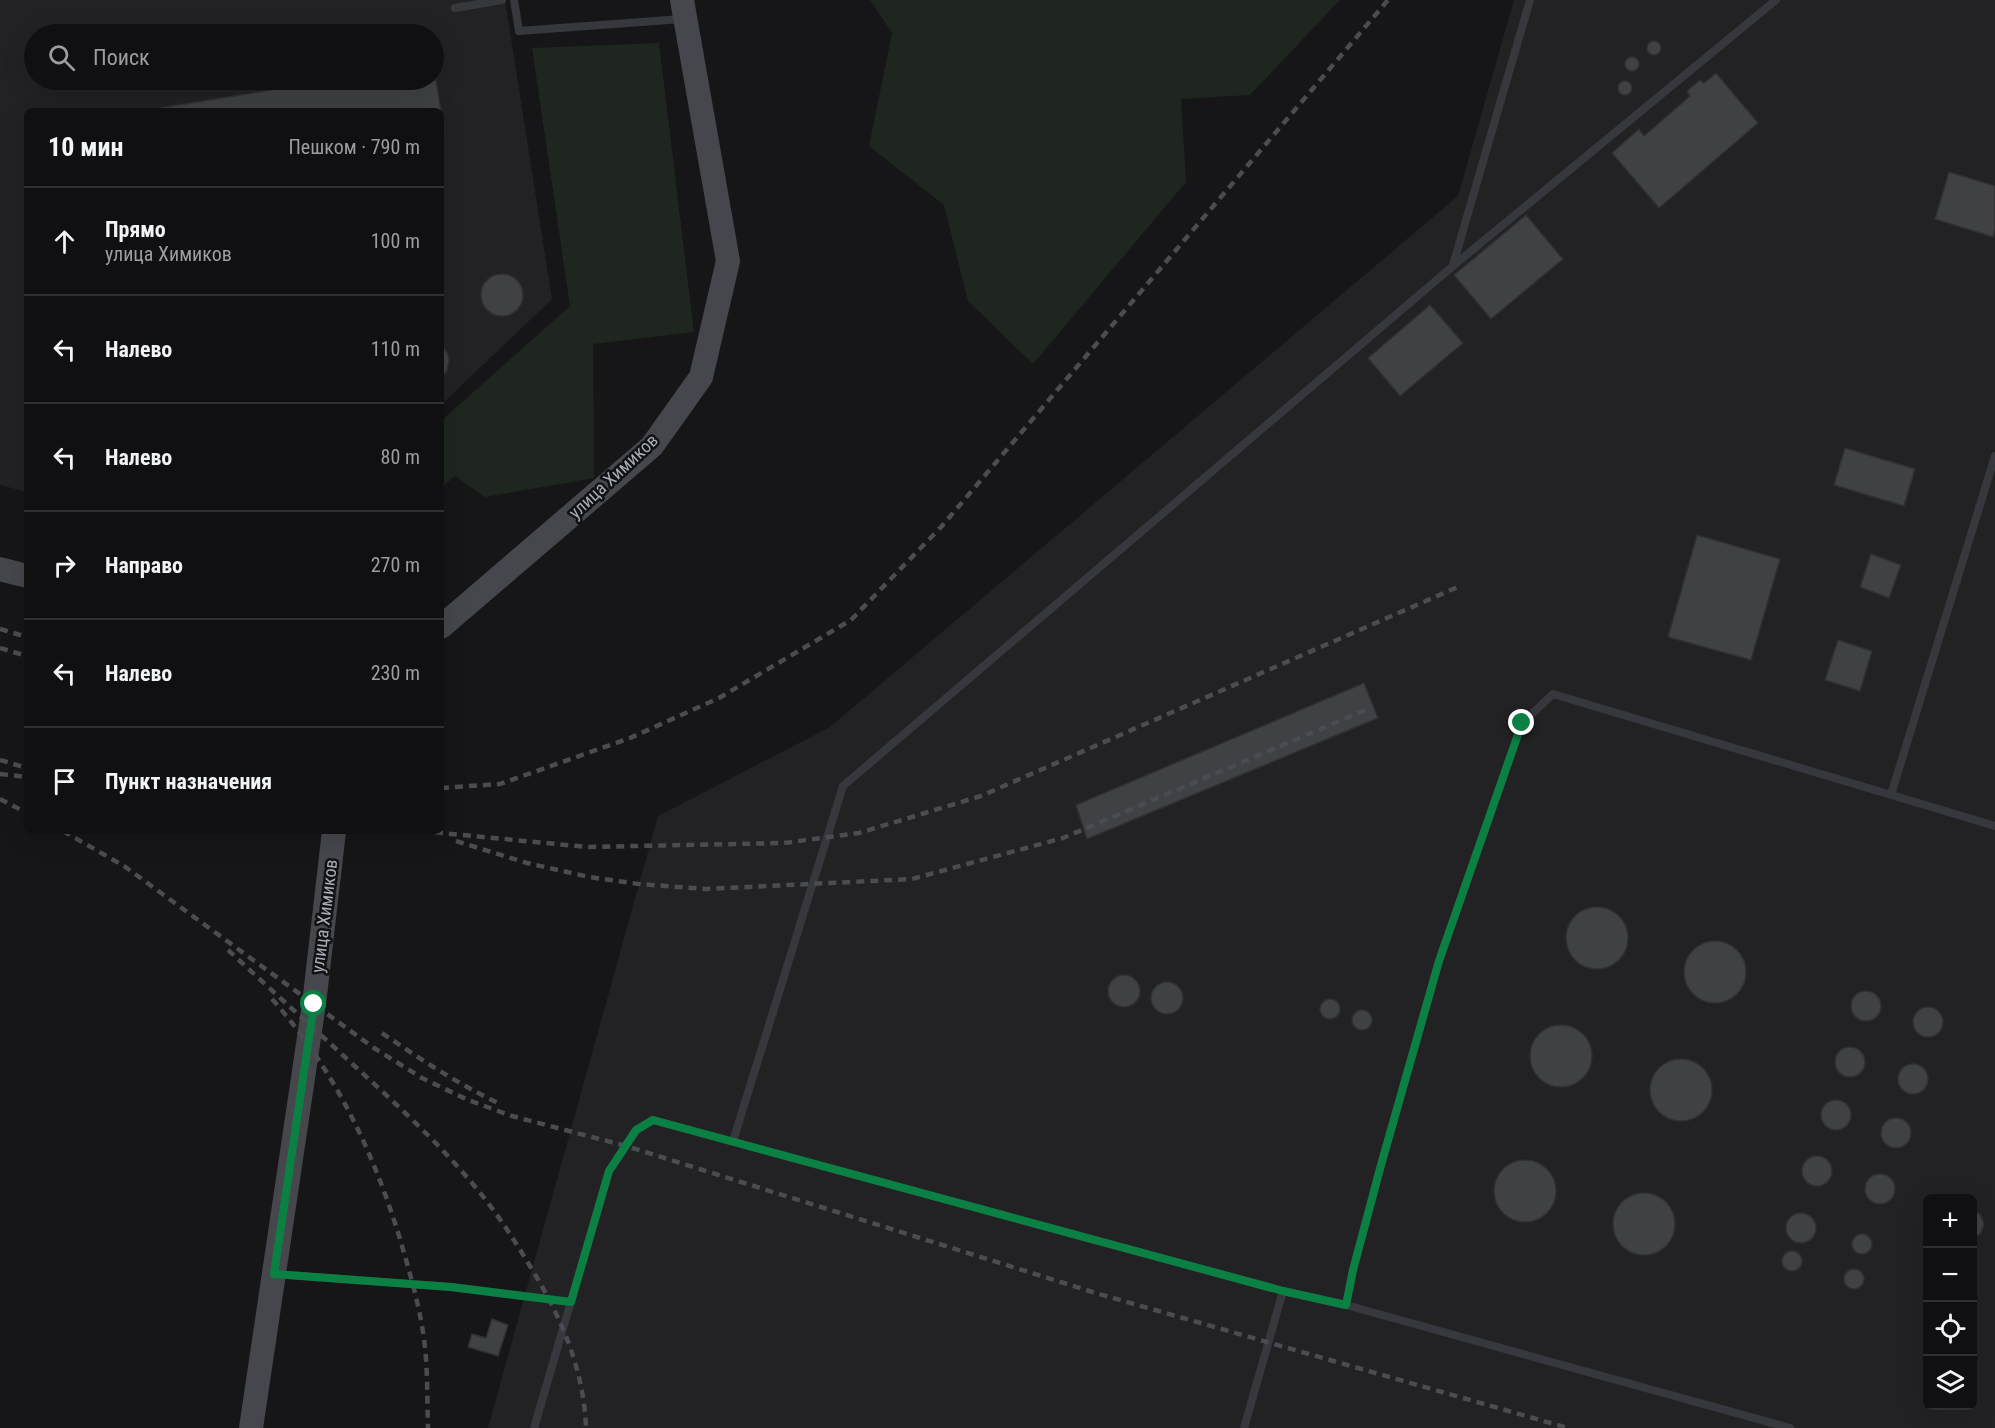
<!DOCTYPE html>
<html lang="ru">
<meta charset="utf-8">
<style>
body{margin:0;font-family:"Roboto Condensed",sans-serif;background:#1e1e20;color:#f1f3f6}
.controls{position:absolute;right:18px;bottom:18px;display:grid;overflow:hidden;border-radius:9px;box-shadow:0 6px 24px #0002}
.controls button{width:54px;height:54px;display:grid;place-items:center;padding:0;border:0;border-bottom:2px solid #303032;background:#101012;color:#f1f3f6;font:30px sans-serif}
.stop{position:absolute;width:18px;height:18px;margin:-14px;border:4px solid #0b8043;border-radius:50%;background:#fff}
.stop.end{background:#0b8043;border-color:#fff;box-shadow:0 2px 6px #0008}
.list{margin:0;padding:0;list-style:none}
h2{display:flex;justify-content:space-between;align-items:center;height:78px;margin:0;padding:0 24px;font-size:26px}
h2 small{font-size:20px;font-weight:400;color:#9c9d9f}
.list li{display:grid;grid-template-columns:39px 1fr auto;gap:18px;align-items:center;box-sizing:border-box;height:108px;padding:0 24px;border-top:2px solid #303032}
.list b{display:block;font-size:22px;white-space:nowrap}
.list p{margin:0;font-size:20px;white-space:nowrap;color:#9c9d9f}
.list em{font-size:20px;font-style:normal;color:#9c9d9f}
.icon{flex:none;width:33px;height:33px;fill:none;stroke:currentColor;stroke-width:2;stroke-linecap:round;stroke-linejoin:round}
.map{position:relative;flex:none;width:1995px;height:1428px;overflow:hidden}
.search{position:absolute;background:#101012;box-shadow:0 6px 24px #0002;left:24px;top:24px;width:420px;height:66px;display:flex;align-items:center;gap:15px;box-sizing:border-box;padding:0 21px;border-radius:33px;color:#9c9d9f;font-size:22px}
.panel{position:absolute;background:#101012;box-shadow:0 6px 24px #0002;left:24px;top:108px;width:420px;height:726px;border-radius:9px}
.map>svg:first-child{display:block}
.built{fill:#222225;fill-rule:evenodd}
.green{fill:#1e261f}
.building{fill:#404145;stroke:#303034;stroke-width:1.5}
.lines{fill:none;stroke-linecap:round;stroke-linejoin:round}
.lane{stroke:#37383d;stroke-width:8}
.secondary{stroke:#45474d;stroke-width:24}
.rail{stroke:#4a4c52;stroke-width:4.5;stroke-dasharray:8 6;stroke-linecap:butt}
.route{stroke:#0b8043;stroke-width:8}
.labels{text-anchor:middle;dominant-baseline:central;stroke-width:5;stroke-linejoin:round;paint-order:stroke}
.street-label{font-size:18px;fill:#a8adb8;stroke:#111113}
</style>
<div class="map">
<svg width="1995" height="1428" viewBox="0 0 1995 1428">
<rect width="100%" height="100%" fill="#161618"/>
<g class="built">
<path d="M0,0h505l47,299 -111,106v-294h-414v381l-27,-7zM34,34h400v46h-400z"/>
<path d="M1514,0h481v1428h-1507l170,-612 172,-89 628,-531zM1928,1198h44v208h-44z"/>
</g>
<g class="green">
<polygon points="870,0 1340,0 1250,95 1181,99 1186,182 1033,364 968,301 944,205 869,146 892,33"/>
<polygon points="659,43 694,332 593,344 594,478 485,497 455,476 441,488 441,421 570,306 532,48"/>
</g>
<g class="building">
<circle cx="1654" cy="48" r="7"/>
<circle cx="1632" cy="64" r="7"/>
<polygon points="434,69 441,111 141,111 333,80 434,80"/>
<polygon points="1716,73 1758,123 1659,208 1612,153 1639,129 1644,136 1690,96 1687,91 1700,80 1704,83"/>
<circle cx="1625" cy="88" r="7"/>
<polygon points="1949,172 1995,186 1995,230 1993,237 1935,219"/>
<polygon points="1526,215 1563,259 1491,319 1454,275"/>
<circle cx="502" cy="295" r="21"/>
<polygon points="1430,305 1463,343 1400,396 1368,358"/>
<polygon points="441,344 448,354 449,361 447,371 441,378"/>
<polygon points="1845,448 1915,469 1904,506 1834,485"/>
<polygon points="1697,535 1780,559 1751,660 1668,637"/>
<polygon points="1871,554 1901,565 1889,598 1860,587"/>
<polygon points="1838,640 1872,651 1860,691 1825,680"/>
<polygon points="1364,683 1378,718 1087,839 1076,805"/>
<circle cx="1597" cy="938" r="31"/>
<circle cx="1715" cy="972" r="31"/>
<circle cx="1124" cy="991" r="16"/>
<circle cx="1167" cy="998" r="16"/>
<circle cx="1866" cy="1006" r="15"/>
<circle cx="1330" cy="1009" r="10"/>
<circle cx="1928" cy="1022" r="15"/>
<circle cx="1362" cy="1020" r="10"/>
<circle cx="1561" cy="1056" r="31"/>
<circle cx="1850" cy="1062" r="15"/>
<circle cx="1681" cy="1090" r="31"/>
<circle cx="1913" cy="1079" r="15"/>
<circle cx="1836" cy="1115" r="15"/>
<circle cx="1896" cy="1133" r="15"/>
<circle cx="1817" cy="1171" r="15"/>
<circle cx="1525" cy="1191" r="31"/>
<circle cx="1880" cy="1189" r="15"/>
<circle cx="1644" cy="1224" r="31"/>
<polygon points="1972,1210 1980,1214 1984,1224 1981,1233 1972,1239"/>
<circle cx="1801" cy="1228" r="15"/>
<circle cx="1862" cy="1244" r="10"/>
<circle cx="1792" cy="1261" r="10"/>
<circle cx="1854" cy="1279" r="10"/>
<polygon points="492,1319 508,1325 498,1356 468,1347 472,1334 486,1338"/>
</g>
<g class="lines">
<g class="lane">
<polyline points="514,0 519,31 682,19"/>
<polyline points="455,8 502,0"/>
<polyline points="1453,265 1530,0"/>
<polyline points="1891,795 1995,456"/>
<polyline points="733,1141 843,786 1453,266 1776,0"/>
<polyline points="274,1274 451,1287 571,1302"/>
<polyline points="534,1428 609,1171 637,1130 653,1120 1283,1291"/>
<polyline points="1244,1428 1283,1291 1346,1305"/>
<polyline points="1790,1428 1346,1305 1353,1270 1381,1165 1439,961 1522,723 1553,694 1995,826"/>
</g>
<g class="secondary">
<polyline points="0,569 27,576"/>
<polyline points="441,627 652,446 701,377 728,261 682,0"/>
<polyline points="251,1428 314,1004 334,831"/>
</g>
<g class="rail">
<polyline points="0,629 27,637"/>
<polyline points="0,648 27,656"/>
<polyline points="0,760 27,768"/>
<polyline points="0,774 27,777"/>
<polyline points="441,788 500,784 630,738 719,698 851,620 942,526 1388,0"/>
<polyline points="0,799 27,813"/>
<polyline points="63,831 124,866 374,1048 422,1078 468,1100 512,1116 626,1146 1099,1294 1568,1428"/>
<polyline points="421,831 587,847 784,843 859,833 981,796 1460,586"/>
<polyline points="456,841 527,863 589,877 639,884 706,889 912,879 1063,838 1368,709"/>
<path d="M228,950c40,37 80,73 120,110 48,44 97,88 137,139 18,23 33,47 48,72 29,48 51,100 53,157"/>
<path d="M272,999c62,70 101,151 128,240 9,31 18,61 23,93 5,32 4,64 5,96"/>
<path d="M382,1033c38,26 76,51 118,71"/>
</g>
</g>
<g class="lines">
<polyline class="route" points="314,1004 274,1274 451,1287 571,1302 609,1171 636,1130 653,1120 1283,1291 1346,1305 1353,1270 1381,1165 1439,961 1522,723"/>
</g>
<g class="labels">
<g class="street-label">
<text transform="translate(613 476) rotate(-43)">улица Химиков</text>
<text transform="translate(324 916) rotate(-83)">улица Химиков</text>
</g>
</g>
</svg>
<div class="controls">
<button>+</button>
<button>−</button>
<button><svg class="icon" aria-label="locate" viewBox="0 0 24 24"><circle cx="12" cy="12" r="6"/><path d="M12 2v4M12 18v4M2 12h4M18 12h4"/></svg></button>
<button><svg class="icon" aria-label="layers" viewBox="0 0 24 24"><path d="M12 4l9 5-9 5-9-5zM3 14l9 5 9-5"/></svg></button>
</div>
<div class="stop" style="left:314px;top:1004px"></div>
<div class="stop end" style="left:1522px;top:723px"></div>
<div class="search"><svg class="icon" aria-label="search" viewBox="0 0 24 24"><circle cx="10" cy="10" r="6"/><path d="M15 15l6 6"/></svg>Поиск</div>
<section class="panel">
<h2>10 мин<small>Пешком · 790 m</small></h2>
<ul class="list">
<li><svg class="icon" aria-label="ahead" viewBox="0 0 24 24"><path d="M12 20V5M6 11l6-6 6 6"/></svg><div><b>Прямо</b><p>улица Химиков</p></div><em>100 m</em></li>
<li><svg class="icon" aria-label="left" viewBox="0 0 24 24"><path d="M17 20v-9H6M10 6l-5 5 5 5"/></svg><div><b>Налево</b></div><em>110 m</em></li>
<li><svg class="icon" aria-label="left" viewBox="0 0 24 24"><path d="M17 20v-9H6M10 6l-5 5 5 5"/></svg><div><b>Налево</b></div><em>80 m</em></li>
<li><svg class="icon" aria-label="right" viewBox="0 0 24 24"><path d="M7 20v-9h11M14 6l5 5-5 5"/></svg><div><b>Направо</b></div><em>270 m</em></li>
<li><svg class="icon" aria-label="left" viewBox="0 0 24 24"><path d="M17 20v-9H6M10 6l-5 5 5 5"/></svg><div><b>Налево</b></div><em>230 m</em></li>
<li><svg class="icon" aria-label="arrive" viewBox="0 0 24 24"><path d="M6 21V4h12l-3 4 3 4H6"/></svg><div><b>Пункт назначения</b></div></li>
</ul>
</section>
</div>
